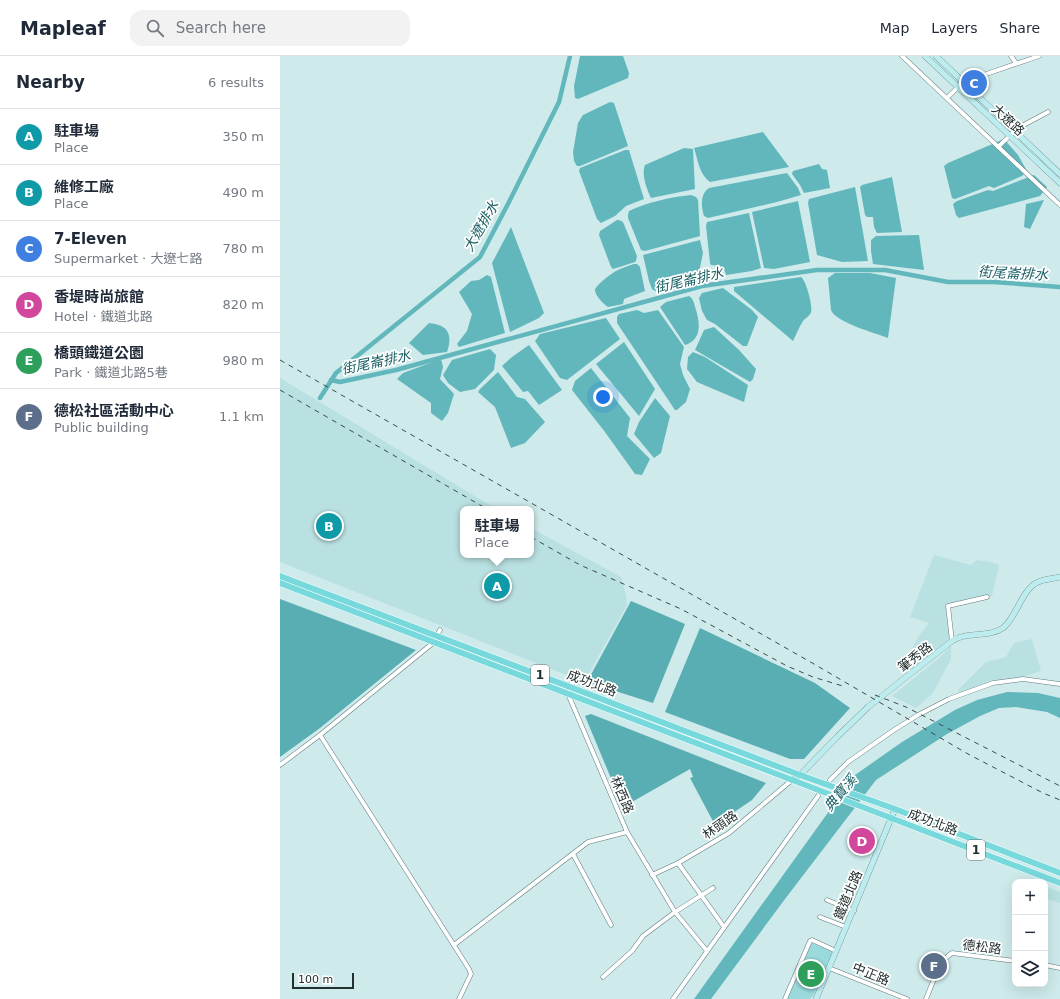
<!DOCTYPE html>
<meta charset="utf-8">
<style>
body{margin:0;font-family:"DejaVu Sans","Noto Sans TC",sans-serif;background:#f2f2f3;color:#1f2937}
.controls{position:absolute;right:12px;bottom:12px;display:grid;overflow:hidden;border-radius:8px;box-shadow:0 4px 16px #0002}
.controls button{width:36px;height:36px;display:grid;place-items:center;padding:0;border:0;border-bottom:1px solid #e0e1e3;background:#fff;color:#1f2937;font:20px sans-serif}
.scale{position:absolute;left:12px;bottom:10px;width:62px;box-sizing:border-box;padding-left:4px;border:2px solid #242f30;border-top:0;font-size:11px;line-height:14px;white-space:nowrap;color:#242f30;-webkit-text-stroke:3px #fff;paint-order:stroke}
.you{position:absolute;left:323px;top:341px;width:14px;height:14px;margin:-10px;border:3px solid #fff;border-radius:50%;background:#1a73e8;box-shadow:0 0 0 6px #1a73e833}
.badge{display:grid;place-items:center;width:26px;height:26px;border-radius:50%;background:#c03e87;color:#fff;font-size:13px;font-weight:700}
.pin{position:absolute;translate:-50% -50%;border:2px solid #fff;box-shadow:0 1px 4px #0006}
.popup{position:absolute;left:180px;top:450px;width:74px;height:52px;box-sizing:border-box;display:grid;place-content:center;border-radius:8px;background:#fff;filter:drop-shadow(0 1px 3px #0005);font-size:13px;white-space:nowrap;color:#747a83}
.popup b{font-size:15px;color:#1f2937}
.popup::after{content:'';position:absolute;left:50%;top:100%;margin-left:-8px;border:8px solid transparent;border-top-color:#fff}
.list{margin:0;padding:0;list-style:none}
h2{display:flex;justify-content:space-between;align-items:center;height:52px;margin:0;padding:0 16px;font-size:17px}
h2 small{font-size:13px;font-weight:400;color:#747a83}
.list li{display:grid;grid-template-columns:26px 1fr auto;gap:12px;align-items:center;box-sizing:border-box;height:56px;padding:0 16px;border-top:1px solid #e0e1e3}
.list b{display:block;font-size:15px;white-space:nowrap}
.list p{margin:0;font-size:13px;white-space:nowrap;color:#747a83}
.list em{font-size:13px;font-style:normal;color:#747a83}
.icon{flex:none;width:22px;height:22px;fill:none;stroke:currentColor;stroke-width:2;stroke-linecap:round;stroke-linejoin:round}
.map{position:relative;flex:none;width:780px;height:943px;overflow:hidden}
header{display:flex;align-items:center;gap:24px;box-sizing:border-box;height:56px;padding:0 20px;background:#fff;border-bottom:1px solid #e0e1e3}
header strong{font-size:19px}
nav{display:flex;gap:22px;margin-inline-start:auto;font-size:14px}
.search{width:280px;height:36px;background:#f2f2f3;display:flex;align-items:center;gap:10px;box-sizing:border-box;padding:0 14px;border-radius:12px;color:#747a83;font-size:15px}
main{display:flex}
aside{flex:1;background:#fff}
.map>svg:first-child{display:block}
.built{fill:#bae1e2}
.green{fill:#9adadd}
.forest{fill:#58aeb2}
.water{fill:#62b7bc}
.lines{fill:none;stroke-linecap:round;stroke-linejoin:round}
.canal{stroke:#62b7bc;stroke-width:4.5}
.street-casing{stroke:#607a7c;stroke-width:5}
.secondary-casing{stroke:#607a7c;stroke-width:6}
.primary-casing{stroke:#fff;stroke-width:7}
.street{stroke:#fff;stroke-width:4}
.secondary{stroke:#bcecee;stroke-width:5.5}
.primary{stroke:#78d9dc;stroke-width:6}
.rail{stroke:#3d4b4c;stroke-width:1;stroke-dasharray:5 5;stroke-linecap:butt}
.labels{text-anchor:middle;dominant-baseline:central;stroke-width:3.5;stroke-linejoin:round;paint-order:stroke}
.shield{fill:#fff;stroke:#666d6e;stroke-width:1}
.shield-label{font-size:12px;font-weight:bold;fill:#242f30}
.street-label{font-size:13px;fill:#242f30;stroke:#fff}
.water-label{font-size:14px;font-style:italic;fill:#196064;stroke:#fff}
</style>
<header>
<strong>Mapleaf</strong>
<div class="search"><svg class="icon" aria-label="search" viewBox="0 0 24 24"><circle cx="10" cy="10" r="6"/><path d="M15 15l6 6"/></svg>Search here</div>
<nav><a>Map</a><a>Layers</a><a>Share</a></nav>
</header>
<main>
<aside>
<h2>Nearby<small>6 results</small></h2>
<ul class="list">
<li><span class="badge" style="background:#0f9aa8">A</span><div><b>駐車場</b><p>Place</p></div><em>350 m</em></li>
<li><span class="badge" style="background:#0f9aa8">B</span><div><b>維修工廠</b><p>Place</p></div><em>490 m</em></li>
<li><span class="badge" style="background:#3f7fe0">C</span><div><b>7-Eleven</b><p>Supermarket · 大遼七路</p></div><em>780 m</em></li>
<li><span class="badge" style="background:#d1479c">D</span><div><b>香堤時尚旅館</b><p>Hotel · 鐵道北路</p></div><em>820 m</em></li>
<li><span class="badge" style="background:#2e9e5b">E</span><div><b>橋頭鐵道公園</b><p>Park · 鐵道北路5巷</p></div><em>980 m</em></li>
<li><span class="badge" style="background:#5c6f8a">F</span><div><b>德松社區活動中心</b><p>Public building</p></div><em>1.1 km</em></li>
</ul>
</aside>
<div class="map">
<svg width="780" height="943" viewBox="0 0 780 943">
<rect width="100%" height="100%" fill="#ceeaeb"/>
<g class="built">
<polygon points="0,322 216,453 183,453 183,499 251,499 251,472 341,521 346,539 347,549 304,626 0,506"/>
<polygon points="654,499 691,509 697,504 711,506 719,509 712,540 666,548 670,583 630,615 624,607 638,581 649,567 630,561"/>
<polygon points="752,583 761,615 680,640 678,634 706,606 726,601 734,587"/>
<polygon points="671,590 671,603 653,637 636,652 612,640 659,602"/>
<polygon points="765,830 780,836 780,847 765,842"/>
</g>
<polygon class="green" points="531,887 554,896 533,940 530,943 507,943"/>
<g class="forest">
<polygon points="0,543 136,594 40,672 0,701"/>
<polygon points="351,545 405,568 373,647 307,626"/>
<polygon points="420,572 535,627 570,652 524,703 510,703 385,656"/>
<polygon points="311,658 486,727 472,744 435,769 410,722 413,721 410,713 343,751 305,660"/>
</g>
<g class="water">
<polygon points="300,0 343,0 349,17 348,22 298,43 295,42 294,30"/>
<polygon points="330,46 334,47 348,90 300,110 297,110 294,105 293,96 298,67 303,59"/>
<path d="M483,76l26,35 -79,15c-11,-8 -12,-22 -16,-34z"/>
<polygon points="724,83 738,99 747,115 742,120 714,132 709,130 675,143 672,142 664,110 668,107"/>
<path d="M404,92l9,1 2,40 -44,9c-4,-8 -10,-24 -6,-33z"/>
<polygon points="345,94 349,94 364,143 346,150 335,160 321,167 317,163 299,115 300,112"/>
<polygon points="539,108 542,113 547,114 550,132 524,137 520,129 512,118 513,115"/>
<path d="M507,117l11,15 3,7 -24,7 -69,16 -4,-2c-3,-10 -4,-22 5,-28z"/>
<polygon points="754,119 767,131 760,140 679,162 676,159 673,148 677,145 708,134 713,135"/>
<polygon points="612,121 622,176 597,177 594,171 593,161 587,161 585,159 580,131 582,129"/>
<polygon points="575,131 588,205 562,206 537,199 528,147 529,143"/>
<path d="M411,139l5,2 2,3 2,36 -55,15 -4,-1 -13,-32v-3l1,-4c19,-9 42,-14 62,-16z"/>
<polygon points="764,144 750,173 744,171 746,148"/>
<polygon points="518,145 530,206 494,213 484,212 472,156"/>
<polygon points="469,157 481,212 472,215 446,219 444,213 440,210 431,209 430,207 426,170 427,166"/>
<polygon points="337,164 339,164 343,166 357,200 356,205 355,206 333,213 331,211 319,179 320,175"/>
<polygon points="231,171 264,257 259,262 230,276 212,207"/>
<polygon points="639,179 644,214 593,208 591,195 591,184 596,180"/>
<polygon points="420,184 423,197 417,226 375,235 372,233 369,225 363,199"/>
<path d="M354,208h3l3,3 5,24 -21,8 -1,5 -15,3c-4,-3 -13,-11 -13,-17 0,-4 17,-17 21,-19 5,-3 12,-5 18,-7z"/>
<path d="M555,217h35l26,5 -8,60c-13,-5 -53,-16 -57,-28l-3,-32z"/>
<polygon points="207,219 211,221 225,277 179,291 177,288 187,275 192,258 179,236 191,225 199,224"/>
<path d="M521,221c5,3 12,29 10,35 -1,4 -6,6 -8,9 -4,6 -7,14 -10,20l-59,-50v-4z"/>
<polygon points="443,232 472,254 478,261 467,290 463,290 435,268 427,264 422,255 419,242 422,237"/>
<path d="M409,240c5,3 5,8 7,14 4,13 6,30 -11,35l-25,-38 6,-5z"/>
<polygon points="357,254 364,257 378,254 404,291 400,308 403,319 410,333 406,346 397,354 395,354 337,267 337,261 339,258"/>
<polygon points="326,262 340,283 287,324 280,322 255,285 260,278"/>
<path d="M149,267c19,2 24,11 18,29l-24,3 -14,-12z"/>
<polygon points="434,271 459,294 476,313 473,323 470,326 415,294 424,274"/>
<polygon points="344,286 375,333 359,360 316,308"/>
<polygon points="249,289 282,334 259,349 248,335 243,336 222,310 232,301"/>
<polygon points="210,293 216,299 214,314 195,333 180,336 168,327 163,319 172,304"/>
<polygon points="413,296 425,301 468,329 464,346 417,326 407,313 408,301"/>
<polygon points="161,303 163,311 160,323 174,338 168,357 162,365 151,357 151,347 117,323 123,317"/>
<polygon points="311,312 350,362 347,380 370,403 362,419 355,418 325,376 292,334 295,325"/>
<polygon points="218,316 237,341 245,343 265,366 245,387 231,392 215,351 198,336 200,333"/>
<polygon points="375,342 390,360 381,397 374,402 354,378 359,366"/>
<polygon points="727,636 758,637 780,642 780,662 767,656 736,651 719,652 700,660 667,678 596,724 505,843 431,943 414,943 575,719 622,686 675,654 697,644"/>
</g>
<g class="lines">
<g class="canal">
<polyline points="51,324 60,326 116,314 422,230 537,214 605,214 668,226 714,226 780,231"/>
<polyline points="40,342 56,317 200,201 229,146 279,46 290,0"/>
</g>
<defs>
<g id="street">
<polyline points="622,0 780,149"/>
<polyline points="731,0 736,7"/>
<polyline points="667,42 683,26 759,0"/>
<polyline points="718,91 738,72 768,56"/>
<polyline points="672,585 668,550 707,541"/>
<polyline points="293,625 288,638 347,776 395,856 427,895"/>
<polyline points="40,679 189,913 191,918 179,943"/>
<polyline points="0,709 40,679 153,587 160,574"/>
<polyline points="550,724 568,706 614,674 638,659 669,643 713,627 743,623 780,628"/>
<polyline points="293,798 331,869"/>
<polyline points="398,807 444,871"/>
<polyline points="372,819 398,807 449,777 512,724"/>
<polyline points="547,844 574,855"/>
<polyline points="540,861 566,871"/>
<polyline points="174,889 308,786 347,776"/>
<polyline points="765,909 780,912"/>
<polyline points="549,912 627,943"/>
<polyline points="323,921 352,895 363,880 395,856 433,832"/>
<polyline points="393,943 538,740"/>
<polyline points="505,943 530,885 532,884 556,895"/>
<path d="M646,943c6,-14 13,-38 26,-46l63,8"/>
</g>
<g id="secondary">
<polyline points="645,0 780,127"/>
<polyline points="656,0 780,118"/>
<path d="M512,724l8,-5 37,-38 31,-30 84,-66c15,-10 36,-3 51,-13 13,-10 18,-36 33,-45 7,-4 16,-4 24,-6"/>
<polyline points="536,943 615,753"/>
</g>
<g id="primary">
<polyline points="0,520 520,719 615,753 780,817"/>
<polyline points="0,527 780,827"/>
</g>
</defs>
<use href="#street" class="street-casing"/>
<use href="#secondary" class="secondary-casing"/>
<use href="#primary" class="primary-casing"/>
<use href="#street" class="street"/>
<use href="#secondary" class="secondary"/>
<use href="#primary" class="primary"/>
<g class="rail">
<polyline points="0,304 534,608 688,698 763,737 780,744"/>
<polyline points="0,334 207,453"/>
<polyline points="251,481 300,509 401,553 507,610 533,621 566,631"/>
<polyline points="595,639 626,651 780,730"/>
</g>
</g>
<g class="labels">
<g class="shield">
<rect x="251" y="609" width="18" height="20" rx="3"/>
<rect x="687" y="784" width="18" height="20" rx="3"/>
</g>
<g class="shield-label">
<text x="260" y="619">1</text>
<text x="696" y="794">1</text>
</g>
<g class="street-label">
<text transform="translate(728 64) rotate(43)">大遼路</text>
<text transform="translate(635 601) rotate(-38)">筆秀路</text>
<text transform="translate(312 627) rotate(21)">成功北路</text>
<text transform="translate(342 739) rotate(67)">林西路</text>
<text transform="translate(653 766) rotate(21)">成功北路</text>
<text transform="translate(440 769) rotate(-35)">林頭路</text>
<text transform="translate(568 839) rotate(-67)">鐵道北路</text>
<text transform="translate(702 891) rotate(7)">德松路</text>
<text transform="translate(591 918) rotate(22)">中正路</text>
</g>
<g class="water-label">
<text transform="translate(201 170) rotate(-60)">大遼排水</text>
<text transform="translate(733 217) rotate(3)">街尾崙排水</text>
<text transform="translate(409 224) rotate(-13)">街尾崙排水</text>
<text transform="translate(96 306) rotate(-12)">街尾崙排水</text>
<text transform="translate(560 737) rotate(-50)">典寶溪</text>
</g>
</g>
</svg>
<div class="controls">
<button>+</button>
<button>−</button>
<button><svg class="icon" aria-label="layers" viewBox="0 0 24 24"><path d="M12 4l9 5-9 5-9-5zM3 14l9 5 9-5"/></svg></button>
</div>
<div class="scale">100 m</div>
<div class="you"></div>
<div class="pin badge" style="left:217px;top:530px;background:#0f9aa8">A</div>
<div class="popup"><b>駐車場</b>Place</div>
<div class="pin badge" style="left:49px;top:470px;background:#0f9aa8">B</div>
<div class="pin badge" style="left:694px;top:27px;background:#3f7fe0">C</div>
<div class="pin badge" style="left:582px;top:785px;background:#d1479c">D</div>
<div class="pin badge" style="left:531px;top:918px;background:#2e9e5b">E</div>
<div class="pin badge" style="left:654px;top:910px;background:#5c6f8a">F</div>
</div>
</main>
